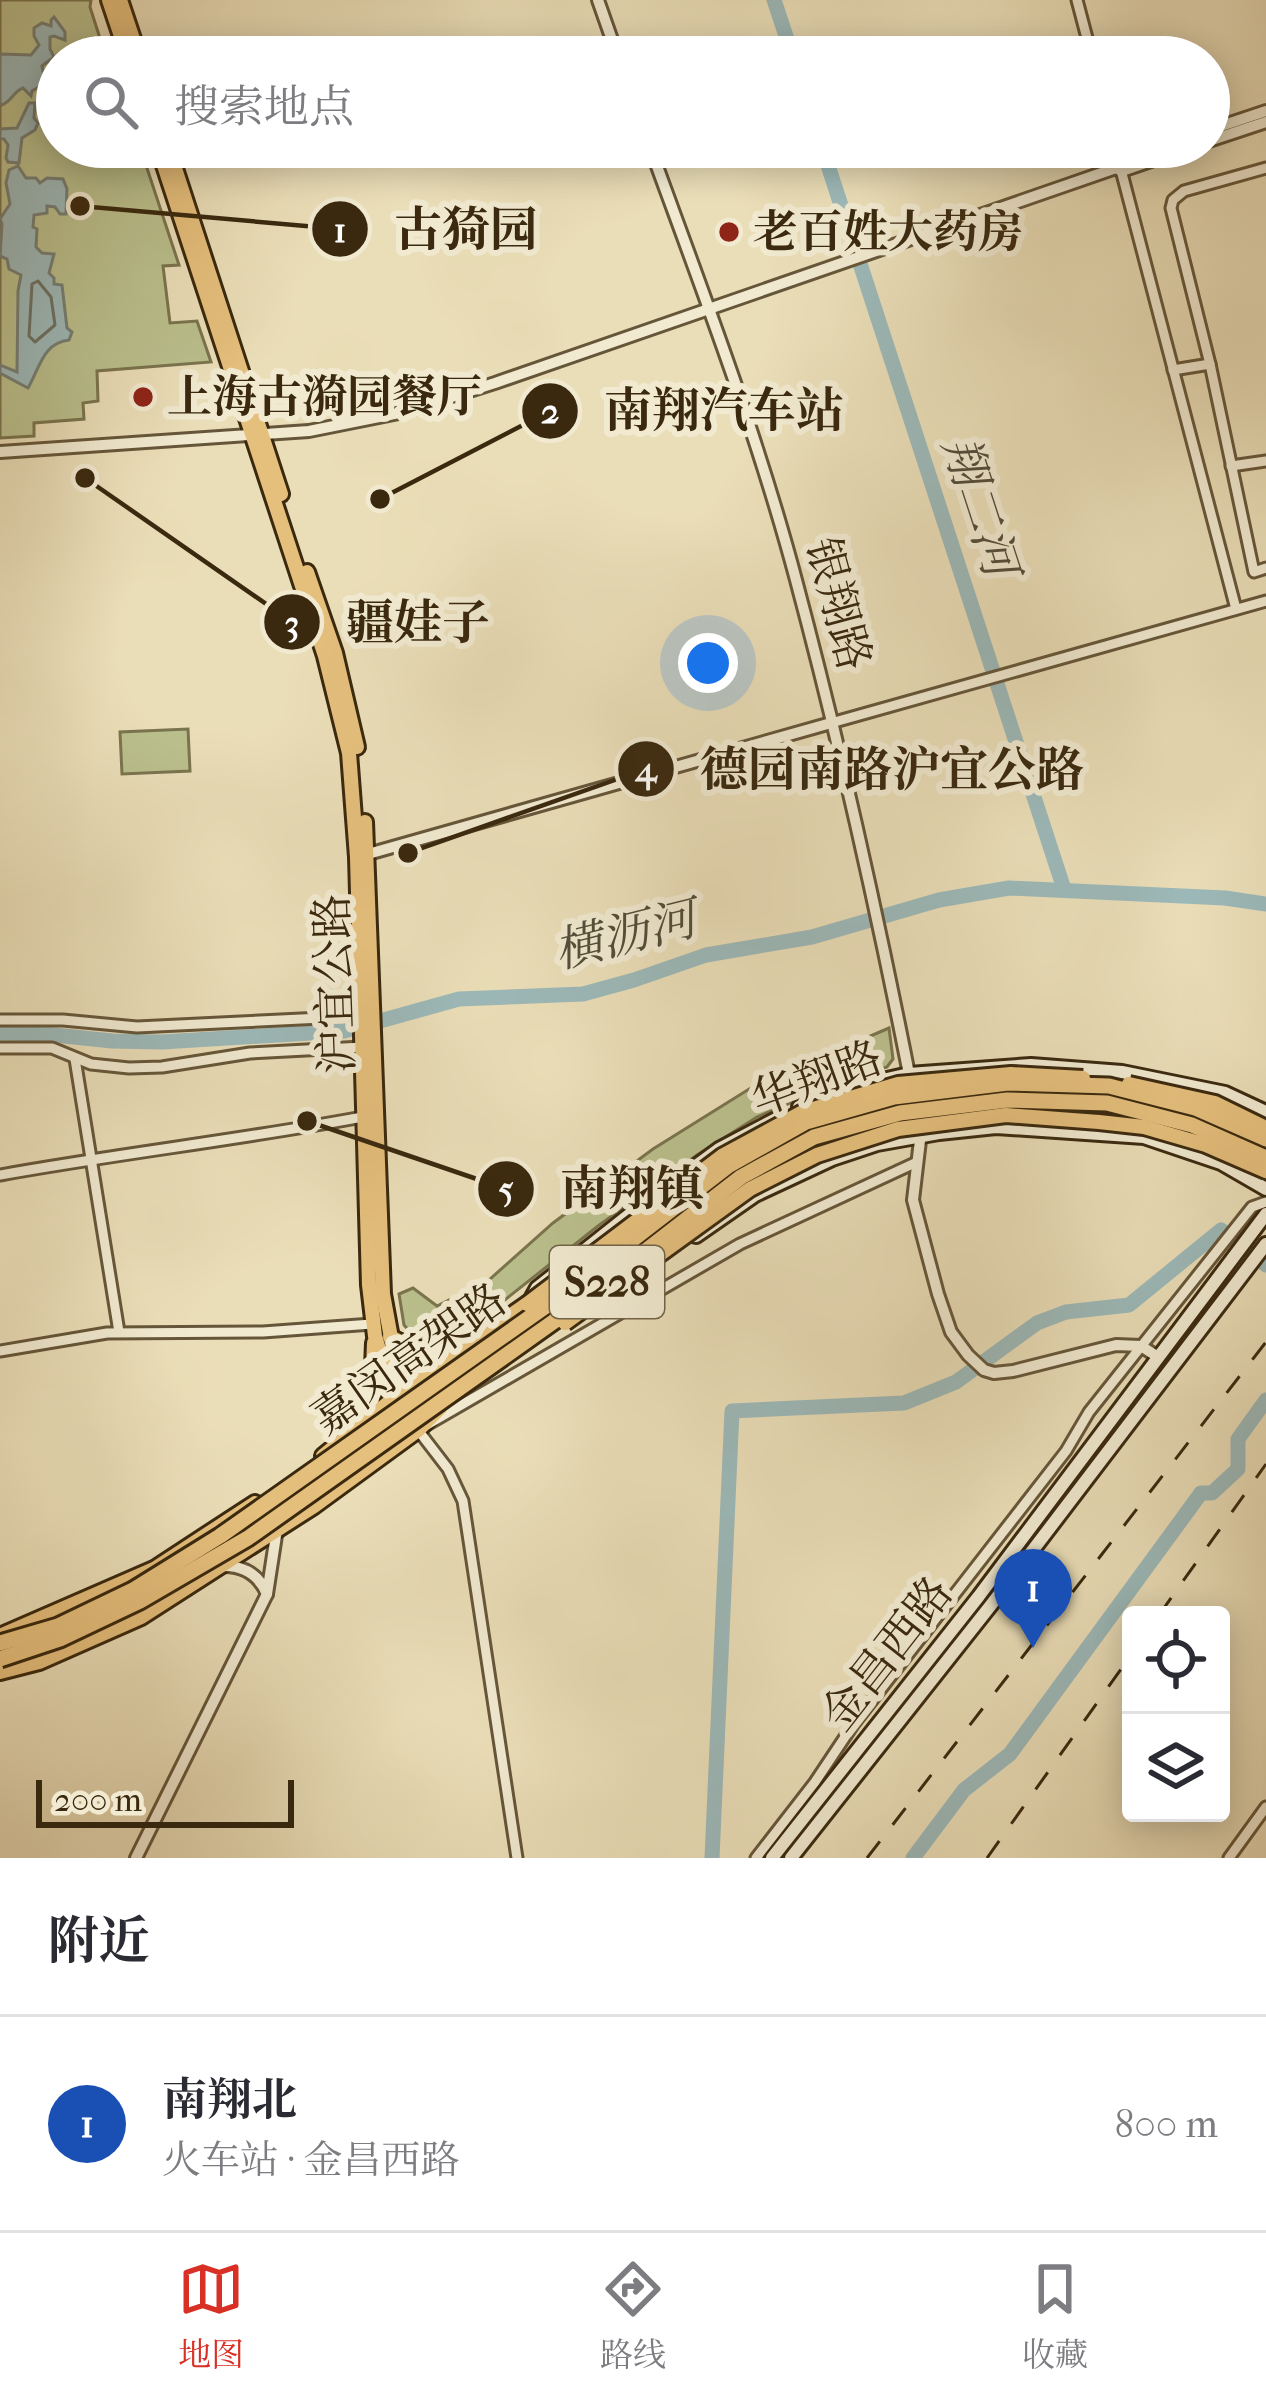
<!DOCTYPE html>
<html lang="zh">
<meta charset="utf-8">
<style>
body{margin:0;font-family:"IM FELL French Canon","Noto Serif SC",serif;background:#f7f7f7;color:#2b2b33}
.controls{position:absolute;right:36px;bottom:36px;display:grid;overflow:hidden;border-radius:12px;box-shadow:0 6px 30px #0003}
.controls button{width:108px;height:108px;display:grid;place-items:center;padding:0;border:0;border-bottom:3px solid #e1e1e2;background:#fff;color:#2b2b33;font:60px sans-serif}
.scale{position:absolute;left:36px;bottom:30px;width:258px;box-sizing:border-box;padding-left:12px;border:6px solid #3a290f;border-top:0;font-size:33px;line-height:42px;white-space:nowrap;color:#3a290f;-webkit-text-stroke:9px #f1ead1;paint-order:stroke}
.you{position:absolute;left:708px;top:663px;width:42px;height:42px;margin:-30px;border:9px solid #fff;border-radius:50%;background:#1a73e8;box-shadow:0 0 0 18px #1a73e833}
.badge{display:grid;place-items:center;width:78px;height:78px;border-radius:50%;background:#d93025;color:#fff;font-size:39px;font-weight:700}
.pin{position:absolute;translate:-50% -99px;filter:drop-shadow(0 3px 6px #0008)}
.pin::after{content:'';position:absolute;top:63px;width:42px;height:36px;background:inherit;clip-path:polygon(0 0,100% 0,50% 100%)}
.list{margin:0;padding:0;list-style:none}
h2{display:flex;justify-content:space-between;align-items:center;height:156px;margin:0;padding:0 48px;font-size:51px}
h2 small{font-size:39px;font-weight:400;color:#7c7c81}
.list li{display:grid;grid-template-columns:78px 1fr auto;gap:36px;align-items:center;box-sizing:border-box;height:216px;padding:0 48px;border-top:3px solid #e1e1e2}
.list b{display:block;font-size:45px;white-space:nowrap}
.list p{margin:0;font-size:39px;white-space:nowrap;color:#7c7c81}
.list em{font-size:39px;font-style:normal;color:#7c7c81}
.icon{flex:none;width:66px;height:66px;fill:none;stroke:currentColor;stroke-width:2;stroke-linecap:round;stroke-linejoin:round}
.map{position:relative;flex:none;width:1266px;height:1858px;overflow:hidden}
.search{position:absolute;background:#fff;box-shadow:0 6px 30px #0003;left:36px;right:36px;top:36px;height:132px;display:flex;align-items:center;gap:30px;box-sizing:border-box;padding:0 42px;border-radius:66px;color:#7c7c81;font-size:45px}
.sheet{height:372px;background:#fff}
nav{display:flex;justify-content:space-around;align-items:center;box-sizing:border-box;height:168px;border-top:3px solid #e1e1e2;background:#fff;font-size:33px;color:#7c7c81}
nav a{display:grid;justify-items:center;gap:6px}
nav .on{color:#d93025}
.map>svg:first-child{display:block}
.green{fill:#bac08d;stroke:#7a744e;stroke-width:3}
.water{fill:#9cb9b9;stroke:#757f75;stroke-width:3}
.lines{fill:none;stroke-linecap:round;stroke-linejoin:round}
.shore{stroke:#6b7164;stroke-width:3}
.river{stroke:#9cb9b9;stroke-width:15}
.minor-casing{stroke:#665639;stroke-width:15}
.tertiary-casing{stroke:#665639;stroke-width:16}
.secondary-casing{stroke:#3a290f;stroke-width:18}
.primary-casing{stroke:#3a290f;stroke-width:20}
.minor{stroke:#f1ead1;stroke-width:9}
.tertiary{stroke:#f1ead1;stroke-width:10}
.secondary{stroke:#f1ead1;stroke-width:12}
.primary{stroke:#e5bf7c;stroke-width:14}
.rail{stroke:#3a290f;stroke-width:3;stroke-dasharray:21 21;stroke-linecap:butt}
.primary-bridge-casing{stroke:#3a290f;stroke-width:20;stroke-linecap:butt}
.trunk-bridge-casing{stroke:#3a290f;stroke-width:21;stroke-linecap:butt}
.primary-bridge{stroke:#e5bf7c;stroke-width:14}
.trunk-bridge{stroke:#e5bf7c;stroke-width:15}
.poi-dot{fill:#8f2418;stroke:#f1ead1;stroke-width:4.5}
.labels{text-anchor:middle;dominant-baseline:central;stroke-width:12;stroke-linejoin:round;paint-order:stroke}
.shield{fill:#f1ead1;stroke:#716349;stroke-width:3}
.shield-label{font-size:42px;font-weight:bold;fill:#3a290f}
.poi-label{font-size:45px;font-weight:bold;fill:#3a290f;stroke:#f1ead1;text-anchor:start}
.street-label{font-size:45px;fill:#3a290f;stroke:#f1ead1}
.water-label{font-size:48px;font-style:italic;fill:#524d3a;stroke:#f1ead1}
.leader{fill:none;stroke:#3a290f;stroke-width:4.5}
.callout-dot{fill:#3a290f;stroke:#f1ead1;stroke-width:4.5}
.mark-label{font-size:36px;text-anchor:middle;font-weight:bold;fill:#fff}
.callout-label{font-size:48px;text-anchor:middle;font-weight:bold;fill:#3a290f;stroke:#f1ead1;stroke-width:12;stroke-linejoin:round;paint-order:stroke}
</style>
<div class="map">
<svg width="1266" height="1858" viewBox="0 0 1266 1858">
<rect width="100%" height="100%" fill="#eadeb8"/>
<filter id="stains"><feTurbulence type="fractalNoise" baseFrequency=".00167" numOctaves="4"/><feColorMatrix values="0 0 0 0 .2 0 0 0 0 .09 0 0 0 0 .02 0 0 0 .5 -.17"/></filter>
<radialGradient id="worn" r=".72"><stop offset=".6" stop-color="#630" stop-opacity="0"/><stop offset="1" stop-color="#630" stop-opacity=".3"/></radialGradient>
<g class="green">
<polygon points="0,0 91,0 90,7 105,54 109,57 57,57 57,147 140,147 179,265 163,266 170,323 197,321 211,362 97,371 98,401 83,403 84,419 34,423 34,436 0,438"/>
<polygon points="188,729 190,771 122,774 120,732"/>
<path d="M889,1028l4,31 -6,8 -41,12 -89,38 -60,38 -99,71 -145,115c-22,7 -35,1 -49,-16l-5,-31 14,-6 24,18 53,-27 63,-56 100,-74 101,-63z"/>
</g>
<g class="water">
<path d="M54,17l11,15v8l-11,-4 -4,1v12l4,8 -12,9 1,5 11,3v6l3,3v30l-15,-7 2,-16 -5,-3 -7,4 -1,5 -8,-8c-9,3 -11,13 -21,17l-2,-2v-49l31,1 8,-10 -5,-9v-8l8,-5 9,3v-6z"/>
<polygon points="29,103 35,103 34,118 38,123 35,130 22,138 19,163 8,162 6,158 8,145 4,139 0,139 0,129 17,128"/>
<path d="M18,166l8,12h10l4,5 7,-5 16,1 4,10 -1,25h-6l-5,-7 -8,-1v7l-13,2 -1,12 4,2 -1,18 6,6 12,1 -5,19 5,5v6l8,1 5,43 5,4 -3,8c-26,3 -29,27 -41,48l-28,-15v-8l17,7 1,-81 3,-16 -12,-6 -2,-10 -7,-3 2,-32 -2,-5 10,-15 -4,-21 3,-13z"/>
</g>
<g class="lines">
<polygon class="shore" points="38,281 51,297 55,325 35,342 29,336 32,284"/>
<g class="river">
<polyline points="774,0 793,57"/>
<polyline points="822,147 1064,889"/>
<polyline points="0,1033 45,1034 112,1041 162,1042 344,1031 459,999 583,994 634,980 706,955 812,937 939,900 1009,888 1225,898 1266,904"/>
<polyline points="712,1858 732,1411 904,1403 956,1382 1037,1323 1066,1312 1129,1305 1221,1230 1266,1265"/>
<polyline points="913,1858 964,1790 1010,1754 1201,1493 1212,1493 1238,1469 1238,1439 1266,1400"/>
</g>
<defs>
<g id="minor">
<polyline points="1077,0 1092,57"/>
<polyline points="1115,147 1236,609"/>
<polyline points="1210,364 1171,208 1173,200 1184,191 1266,168"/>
<polyline points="1173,370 1210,364 1254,572 1266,568"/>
<polyline points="1231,466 1266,461"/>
<polyline points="831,723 1266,601"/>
<polyline points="0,1020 63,1020 137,1027 322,1018 361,1007"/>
<polyline points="0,1048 52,1048 91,1064 129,1068 162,1067 250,1053 363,1047"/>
<polyline points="75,1059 119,1332"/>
<path d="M0,1175c122,-22 246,-36 368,-59"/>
<polyline points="0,1351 107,1333 263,1332 372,1324"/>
<polyline points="517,1858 463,1501 448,1469 418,1430 740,1244 917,1162"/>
<polyline points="756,1858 815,1782 853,1725 1066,1451 1089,1412 1252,1207 1266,1202"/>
<polyline points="1229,1858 1266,1807"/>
</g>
<g id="tertiary">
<polyline points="598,0 618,57"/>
<polyline points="1209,130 1266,111"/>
<polyline points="1209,141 1266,122"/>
<path d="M650,147c52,143 107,286 146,433 44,165 81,332 114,499"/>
<polyline points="1116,168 1122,171 1192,147"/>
<polyline points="0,452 309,431 404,412 495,383 1116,168 1119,161 1160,147"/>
<polyline points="361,856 831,723"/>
<polyline points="921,1132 913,1200 938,1294 951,1332 968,1355 984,1370 994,1373 1013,1371 1116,1345 1141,1346 1158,1357"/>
<path d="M224,1566c21,0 35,9 43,28l10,-65"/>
<polyline points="136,1858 267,1594"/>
</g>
<g id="secondary">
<polyline points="799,1107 856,1086 909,1074 1031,1065 1122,1072 1225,1093 1266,1112"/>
<polyline points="696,1236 755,1195 832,1159 877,1144 939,1133 996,1127 1144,1137 1221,1163 1266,1189"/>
<polyline points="532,1297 537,1288 629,1215 719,1149 776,1119"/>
<polyline points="772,1858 979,1596 1266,1214"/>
<polyline points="791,1858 991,1605 1266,1244"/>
</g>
<g id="primary">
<polyline points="109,0 128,57"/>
<polyline points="120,0 139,57"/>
<polyline points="158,147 325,656 349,753 357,857 369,1285 375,1336 393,1398 402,1441"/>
<polyline points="168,147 281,494"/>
<polyline points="307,572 335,653 357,747"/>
<polyline points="365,822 383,1294 396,1365 418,1430"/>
<path d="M390,1337c20,11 41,17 64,15"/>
<polyline points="371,1416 374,1343"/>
<polyline points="323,1456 403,1391 527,1304"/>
<polyline points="0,1636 154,1569 255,1503"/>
<polyline points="0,1672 39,1662 141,1617 314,1506 418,1430 440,1408"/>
</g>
</defs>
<use href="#minor" class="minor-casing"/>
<use href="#tertiary" class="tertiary-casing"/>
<use href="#secondary" class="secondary-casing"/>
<use href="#primary" class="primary-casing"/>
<use href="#minor" class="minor"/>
<use href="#tertiary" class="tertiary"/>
<use href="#secondary" class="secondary"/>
<use href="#primary" class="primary"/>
<g class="rail">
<polyline points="1159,1615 1266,1464"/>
<polyline points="867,1858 1266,1342"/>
<polyline points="987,1858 1131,1655"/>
</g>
<defs>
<g id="primary-bridge">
<polyline points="1129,1084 1215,1103 1266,1128"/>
<polyline points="527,1304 722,1156 803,1112 898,1084 1011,1074 1083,1078"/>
<polyline points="565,1323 750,1189 817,1155 898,1129 1006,1115 1099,1122 1144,1127 1206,1145 1266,1171"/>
</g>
<g id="trunk-bridge">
<polyline points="0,1643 58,1626 133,1590 220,1536 553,1301 728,1166 806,1122 894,1097 1008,1083 1109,1086 1195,1108 1266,1139"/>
<polyline points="0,1659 60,1639 140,1601 248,1538 563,1315 741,1177 814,1137 900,1113 1007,1100 1107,1103 1192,1125 1266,1158"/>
</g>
</defs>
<use href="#primary-bridge" class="primary-bridge-casing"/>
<use href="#trunk-bridge" class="trunk-bridge-casing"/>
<use href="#primary-bridge" class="primary-bridge"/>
<use href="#trunk-bridge" class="trunk-bridge"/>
</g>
<g class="poi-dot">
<circle cx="729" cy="232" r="12"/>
<circle cx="143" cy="397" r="12"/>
</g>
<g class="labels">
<rect class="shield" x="550" y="1246" width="114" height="72" rx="9"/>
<g class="shield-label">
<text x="607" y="1282">S228</text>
</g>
<g class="poi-label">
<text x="753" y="232">老百姓大药房</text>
<text x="167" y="397">上海古漪园餐厅</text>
</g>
<g class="street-label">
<text transform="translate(838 604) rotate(75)">银翔路</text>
<text transform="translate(335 984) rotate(-92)">沪宜公路</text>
<text transform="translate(817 1079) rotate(-20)">华翔路</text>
<text transform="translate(409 1359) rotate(-35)">嘉闵高架路</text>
<text transform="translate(887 1654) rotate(-52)">金昌西路</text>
</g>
<g class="water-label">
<text transform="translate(980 506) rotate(72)">翔二河</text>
<text transform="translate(625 935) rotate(-14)">横沥河</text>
</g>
</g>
<path class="leader" d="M80 206L340 229M380 499L550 411M85 478L292 622M408 853L646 769M307 1121L506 1189"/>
<g class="callout-dot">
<circle cx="80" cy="206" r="12"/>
<circle cx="380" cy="499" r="12"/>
<circle cx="85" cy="478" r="12"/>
<circle cx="408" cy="853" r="12"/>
<circle cx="307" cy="1121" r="12"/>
<circle cx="340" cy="229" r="30"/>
<circle cx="550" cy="411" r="30"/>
<circle cx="292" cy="622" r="30"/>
<circle cx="646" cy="769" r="30"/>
<circle cx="506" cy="1189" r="30"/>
</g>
<g class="mark-label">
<text x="340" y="242">1</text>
<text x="550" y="423">2</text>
<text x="292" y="635">3</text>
<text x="646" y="781">4</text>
<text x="506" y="1201">5</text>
</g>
<g class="callout-label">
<text x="466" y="246">古猗园</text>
<text x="724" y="427">南翔汽车站</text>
<text x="418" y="639">疆娃子</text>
<text x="892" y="786">德园南路沪宜公路</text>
<text x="632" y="1205">南翔镇</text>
</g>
<rect width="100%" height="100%" filter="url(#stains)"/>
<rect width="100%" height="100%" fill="url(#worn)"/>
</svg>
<div class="controls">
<button><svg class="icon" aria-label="locate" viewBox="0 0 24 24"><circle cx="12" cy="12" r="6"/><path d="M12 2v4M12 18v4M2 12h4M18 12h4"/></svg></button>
<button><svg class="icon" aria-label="layers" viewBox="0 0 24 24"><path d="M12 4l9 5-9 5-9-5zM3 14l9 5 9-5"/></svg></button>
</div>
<div class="scale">200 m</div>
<div class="you"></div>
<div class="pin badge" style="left:1033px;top:1648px;background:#1a4fb4">1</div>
<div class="search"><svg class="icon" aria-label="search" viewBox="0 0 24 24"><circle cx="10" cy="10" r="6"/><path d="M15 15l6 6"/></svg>搜索地点</div>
</div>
<section class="sheet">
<h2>附近<small></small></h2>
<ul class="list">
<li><span class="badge" style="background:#1a4fb4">1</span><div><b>南翔北</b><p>火车站 · 金昌西路</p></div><em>800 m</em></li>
</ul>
</section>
<nav>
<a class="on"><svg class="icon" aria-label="map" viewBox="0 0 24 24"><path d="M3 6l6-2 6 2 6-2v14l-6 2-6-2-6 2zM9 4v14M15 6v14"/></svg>地图</a>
<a><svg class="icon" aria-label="directions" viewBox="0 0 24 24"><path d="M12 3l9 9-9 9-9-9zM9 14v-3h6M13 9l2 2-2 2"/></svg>路线</a>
<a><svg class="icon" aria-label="saved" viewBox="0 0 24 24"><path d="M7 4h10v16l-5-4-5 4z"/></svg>收藏</a>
</nav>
